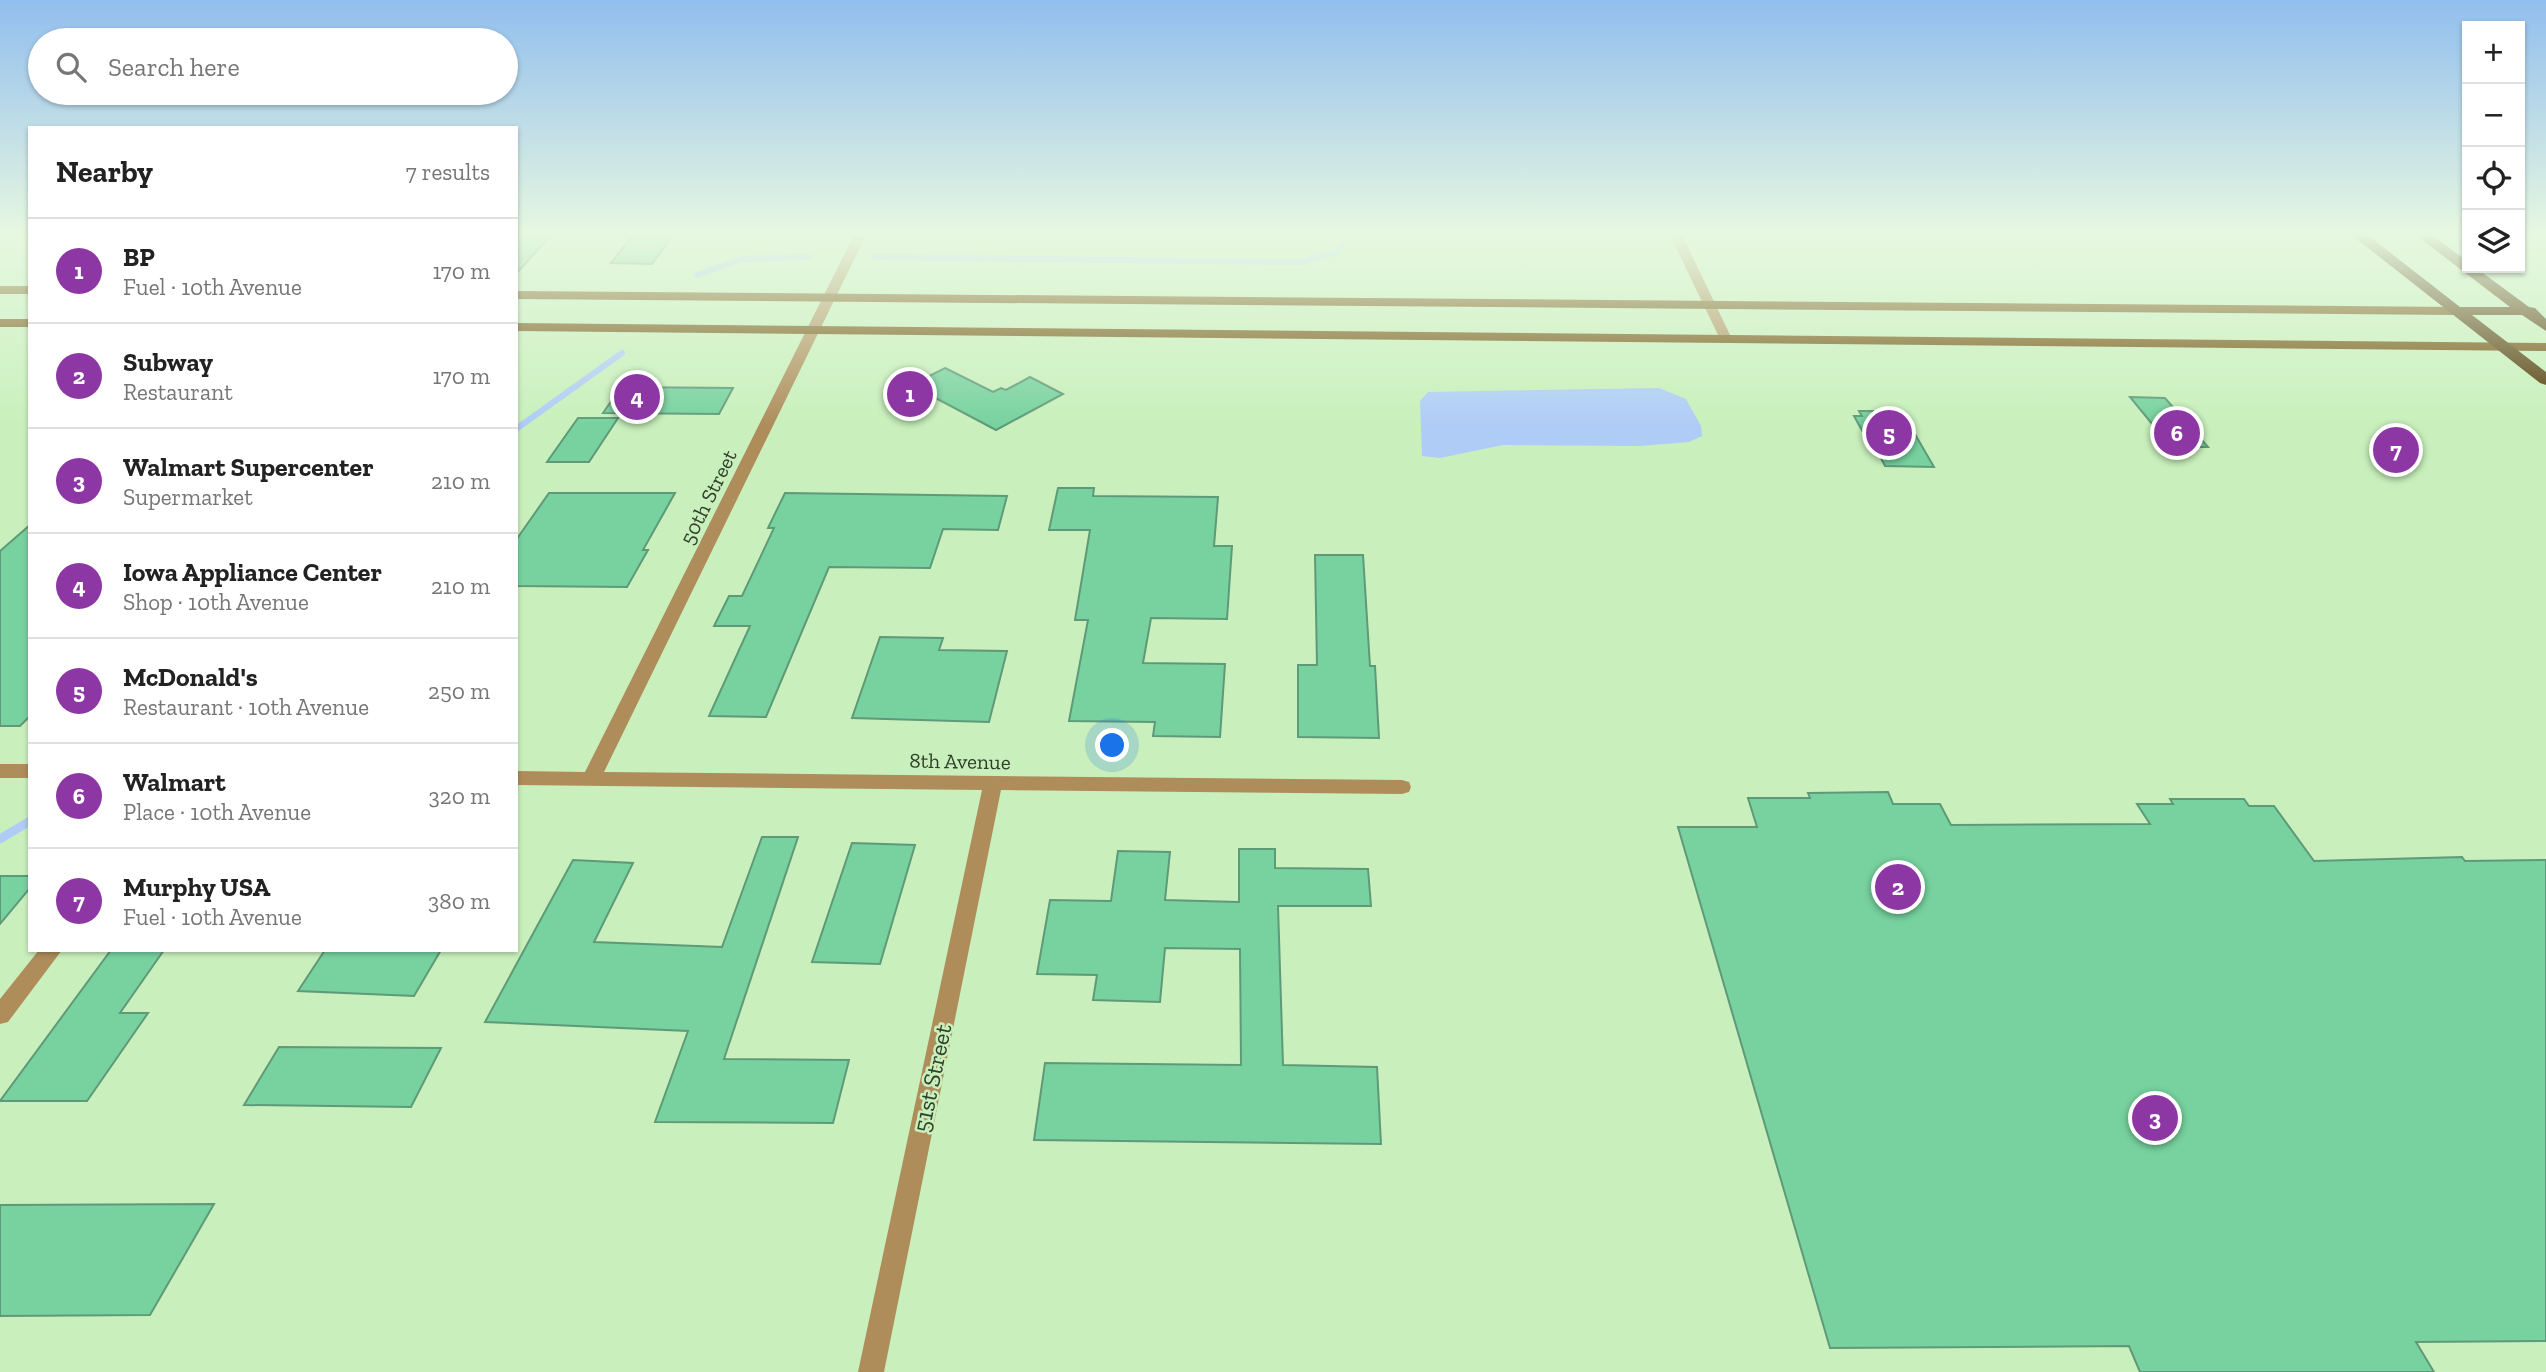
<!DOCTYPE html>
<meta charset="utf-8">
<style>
body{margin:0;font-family:"Zilla Slab",serif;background:#f2f2f2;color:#222}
.controls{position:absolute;right:21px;top:21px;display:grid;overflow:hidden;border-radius:0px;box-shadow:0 2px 5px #0004}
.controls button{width:63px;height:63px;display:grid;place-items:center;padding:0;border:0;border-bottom:2px solid #e0e0e0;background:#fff;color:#222;font:35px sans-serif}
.you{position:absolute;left:1113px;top:746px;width:24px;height:24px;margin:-18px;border:5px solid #fff;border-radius:50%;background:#1a73e8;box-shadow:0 0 0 10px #1a73e833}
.badge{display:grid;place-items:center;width:46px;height:46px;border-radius:50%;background:#8c37a4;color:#fff;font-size:23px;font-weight:700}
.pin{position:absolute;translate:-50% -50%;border:4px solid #fff;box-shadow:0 2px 7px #0006}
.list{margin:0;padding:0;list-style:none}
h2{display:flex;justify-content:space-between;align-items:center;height:91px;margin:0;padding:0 28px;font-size:30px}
h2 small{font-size:23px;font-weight:400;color:#767676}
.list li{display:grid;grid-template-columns:46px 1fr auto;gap:21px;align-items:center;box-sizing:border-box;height:105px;padding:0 28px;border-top:2px solid #e0e0e0}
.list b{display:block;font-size:26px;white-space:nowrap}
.list p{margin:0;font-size:23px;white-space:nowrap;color:#767676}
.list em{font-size:23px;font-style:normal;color:#767676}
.icon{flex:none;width:38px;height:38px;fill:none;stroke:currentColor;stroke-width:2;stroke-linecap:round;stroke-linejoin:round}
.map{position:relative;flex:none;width:2546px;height:1372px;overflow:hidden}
.search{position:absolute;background:#fff;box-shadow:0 2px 5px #0004;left:28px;top:28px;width:490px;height:77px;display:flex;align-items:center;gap:18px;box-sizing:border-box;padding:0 24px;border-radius:38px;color:#767676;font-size:26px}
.panel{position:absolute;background:#fff;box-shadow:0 2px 5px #0004;left:28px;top:126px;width:490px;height:826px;border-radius:0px}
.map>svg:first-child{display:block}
.water{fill:#afccf7}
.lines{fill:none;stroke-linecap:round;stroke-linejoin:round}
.stream-far1{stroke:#afccf7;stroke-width:6}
.stream{stroke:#afccf7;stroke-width:9}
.building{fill:#77d29f;stroke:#5f9a78;stroke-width:2}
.minor{fill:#ae8d5b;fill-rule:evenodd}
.major{fill:#6d4b07;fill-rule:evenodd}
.highway{fill:#503707;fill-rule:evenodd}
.labels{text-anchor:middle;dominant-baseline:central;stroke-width:5;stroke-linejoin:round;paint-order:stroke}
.street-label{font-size:21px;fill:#30402b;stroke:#c9f0bc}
.near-street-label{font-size:24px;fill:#30402b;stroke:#c9f0bc}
</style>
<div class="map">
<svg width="2546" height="1372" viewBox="0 0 2546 1372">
<rect width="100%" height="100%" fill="#c9f0bc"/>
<polygon class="water" points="1659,388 1686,399 1701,426 1702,436 1689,442 1640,446 1503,445 1440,458 1422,456 1420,401 1428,392"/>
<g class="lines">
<g class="stream-far1">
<polyline points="875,257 1301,262 1337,252 1349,233"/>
<polyline points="697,275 741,259 808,257"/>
<polyline points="516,429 622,353"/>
</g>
<polyline class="stream" points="0,839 30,821"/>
</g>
<g class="building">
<polygon points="516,233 553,233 516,274"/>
<polygon points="635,233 675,233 652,264 611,263"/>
<polygon points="945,368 993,392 1001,388 1006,390 1030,377 1063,394 996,430 911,385"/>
<polygon points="621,387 733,388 719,414 603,413"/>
<polygon points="2130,397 2165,398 2208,447 2171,447"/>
<polygon points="1859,411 1897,411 1901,417 1905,417 1934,467 1885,466 1877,450 1873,450 1854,416 1862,416"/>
<polygon points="578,418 618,418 589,462 547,462"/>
<polygon points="1058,488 1094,488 1093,496 1218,497 1214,546 1232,546 1227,619 1151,618 1143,663 1225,664 1220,737 1153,736 1155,722 1069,721 1088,620 1075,620 1090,530 1049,530"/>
<polygon points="549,493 675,493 643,550 648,550 627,587 516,586 516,540"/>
<polygon points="785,493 1007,496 998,530 943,529 930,568 829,567 766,717 709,716 750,626 714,626 729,596 742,596 774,528 768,528"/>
<polygon points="30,525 30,716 20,726 0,726 0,551"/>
<polygon points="1315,555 1363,555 1370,666 1375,666 1379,738 1298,737 1298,665 1317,665"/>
<polygon points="880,637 943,638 939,650 1007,651 989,722 852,718"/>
<polygon points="1888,792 1893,804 1940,804 1951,825 2150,824 2137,804 2173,804 2170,799 2244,799 2249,806 2274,806 2314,861 2462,857 2465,861 2546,860 2546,1341 2416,1342 2434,1372 2140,1372 2129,1346 1830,1348 1678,827 1757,827 1748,798 1810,798 1808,793"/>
<polygon points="762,837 798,837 724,1059 849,1060 833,1123 655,1122 688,1031 485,1022 573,860 633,863 594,942 722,947"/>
<polygon points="852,843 915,845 880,964 812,962"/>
<polygon points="1239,849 1275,849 1275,868 1368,869 1371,906 1278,906 1283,1065 1377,1067 1381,1144 1034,1140 1045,1063 1241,1065 1240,949 1165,948 1160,1002 1093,1000 1097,975 1037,974 1050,900 1111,901 1118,851 1170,852 1165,900 1239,902"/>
<polygon points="0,876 30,876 30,888 0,924"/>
<polygon points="111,950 164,950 120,1013 148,1013 87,1101 0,1101"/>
<polygon points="325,950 441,950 414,996 298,991"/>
<polygon points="279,1047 441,1048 411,1107 244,1105"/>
<polygon points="214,1204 150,1315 0,1316 0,1205"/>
</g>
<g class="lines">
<g class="minor">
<polygon points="855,233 867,233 604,772 1402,780 1409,782 1411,787 1409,792 1402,794 1001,790 884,1372 858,1372 982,790 516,785 516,771 585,772"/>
<polygon points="1669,233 1681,233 1732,339 1731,342 1726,343 1720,339"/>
<rect x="0" y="764" width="30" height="14"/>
<polygon points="39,950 62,950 8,1022 0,1024 0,999"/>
</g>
<g class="major">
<rect x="0" y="286" width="30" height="8"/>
<polygon points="516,291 2456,307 2462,311 2456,315 516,299"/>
<rect x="0" y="319" width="30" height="8"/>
<polygon points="516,323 2546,343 2546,351 516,331"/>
</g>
<polygon class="highway" points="2349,233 2365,233 2460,307 2510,307 2413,233 2429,233 2467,261 2467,268 2476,268 2529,307 2535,308 2546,319 2546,331 2522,315 2472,315 2546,372 2546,385 2540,383"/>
</g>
<linearGradient id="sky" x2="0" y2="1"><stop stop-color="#91beee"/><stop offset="0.55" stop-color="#e7f8e1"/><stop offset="1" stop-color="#e7f8e1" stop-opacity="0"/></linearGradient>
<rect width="2546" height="425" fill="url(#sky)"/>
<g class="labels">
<g class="street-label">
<text transform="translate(708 497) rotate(-64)">50th Street</text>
<text transform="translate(960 761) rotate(1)">8th Avenue</text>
</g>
<g class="near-street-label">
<text transform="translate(932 1078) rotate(-78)">51st Street</text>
</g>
</g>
</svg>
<div class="controls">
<button>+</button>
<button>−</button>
<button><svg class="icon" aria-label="locate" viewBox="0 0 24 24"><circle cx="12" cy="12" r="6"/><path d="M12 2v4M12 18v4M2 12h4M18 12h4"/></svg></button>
<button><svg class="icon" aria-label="layers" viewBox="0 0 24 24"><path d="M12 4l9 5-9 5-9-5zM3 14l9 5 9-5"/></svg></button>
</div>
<div class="you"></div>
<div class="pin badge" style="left:910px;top:394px">1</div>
<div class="pin badge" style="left:1898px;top:887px">2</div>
<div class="pin badge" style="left:2155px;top:1118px">3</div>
<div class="pin badge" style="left:637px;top:397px">4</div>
<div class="pin badge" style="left:1889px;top:433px">5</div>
<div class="pin badge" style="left:2177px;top:433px">6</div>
<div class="pin badge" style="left:2396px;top:450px">7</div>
<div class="search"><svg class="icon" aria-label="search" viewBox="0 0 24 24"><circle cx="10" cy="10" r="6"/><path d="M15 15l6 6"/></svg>Search here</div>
<section class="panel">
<h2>Nearby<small>7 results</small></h2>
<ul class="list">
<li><span class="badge">1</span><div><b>BP</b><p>Fuel · 10th Avenue</p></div><em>170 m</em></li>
<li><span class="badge">2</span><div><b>Subway</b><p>Restaurant</p></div><em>170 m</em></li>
<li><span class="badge">3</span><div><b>Walmart Supercenter</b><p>Supermarket</p></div><em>210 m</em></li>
<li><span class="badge">4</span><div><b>Iowa Appliance Center</b><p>Shop · 10th Avenue</p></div><em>210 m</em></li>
<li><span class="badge">5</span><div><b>McDonald's</b><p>Restaurant · 10th Avenue</p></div><em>250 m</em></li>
<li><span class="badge">6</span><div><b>Walmart</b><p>Place · 10th Avenue</p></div><em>320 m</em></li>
<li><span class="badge">7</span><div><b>Murphy USA</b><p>Fuel · 10th Avenue</p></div><em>380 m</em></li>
</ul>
</section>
</div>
